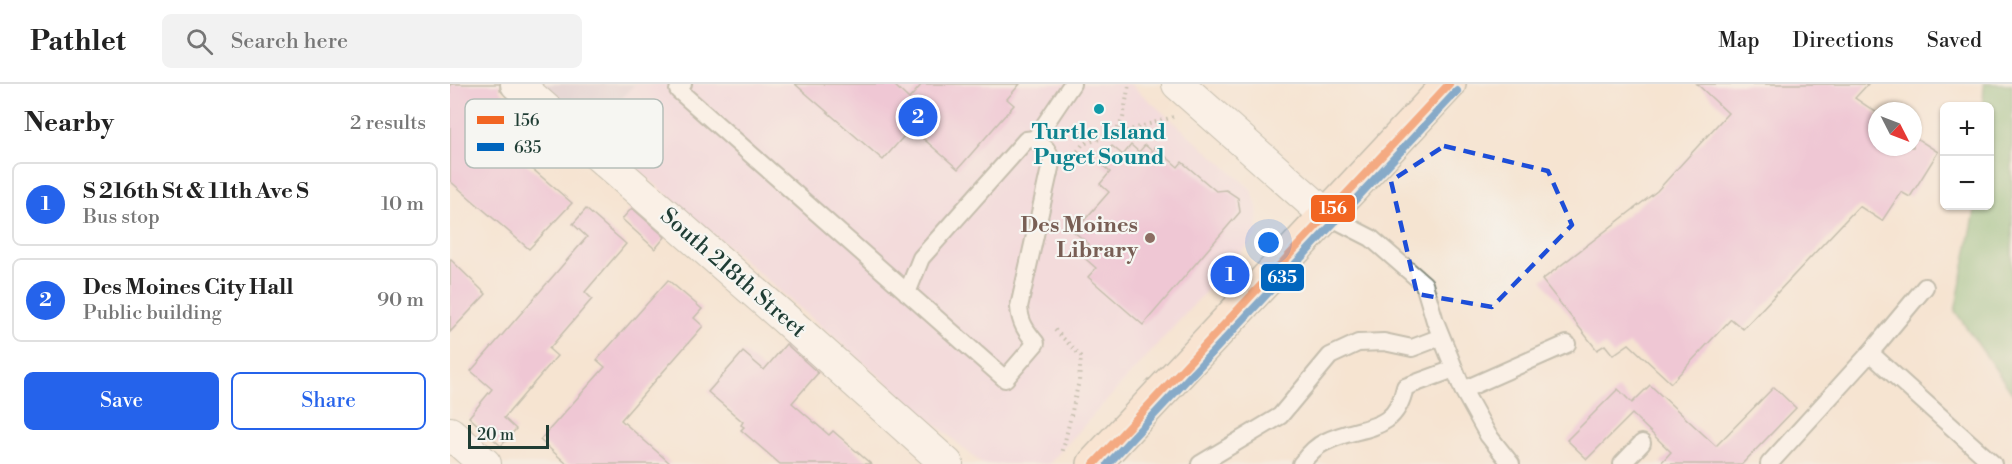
<!DOCTYPE html>
<meta charset="utf-8">
<style>
body{margin:0;font-family:"Libre Bodoni",serif;background:#f2f2f2;color:#222}
.controls{position:absolute;right:18px;top:18px;display:grid;overflow:hidden;border-radius:9px;box-shadow:0 2px 4px #0004}
.controls button{width:54px;height:54px;display:grid;place-items:center;padding:0;border:0;border-bottom:2px solid #e0e0e0;background:#fff;color:#222;font:30px sans-serif}
.compass{position:absolute;left:1418px;top:18px;width:54px;height:54px;border-radius:50%;background:#fff;box-shadow:0 2px 4px #0004;rotate:132deg}
.scale{position:absolute;left:18px;bottom:15px;width:81px;box-sizing:border-box;padding-left:6px;border:3px solid #1f3d34;border-top:0;font-size:16px;line-height:21px;white-space:nowrap;color:#1f3d34;-webkit-text-stroke:4px #f6f6f2;paint-order:stroke}
.you{position:absolute;left:819px;top:159px;width:21px;height:21px;margin:-15px;border:4px solid #fff;border-radius:50%;background:#1a73e8;box-shadow:0 0 0 9px #1a73e833}
.badge{display:grid;place-items:center;width:39px;height:39px;border-radius:50%;background:#2563eb;color:#fff;font-size:20px;font-weight:700}
.pin{position:absolute;translate:-50% -50%;border:3px solid #fff;box-shadow:0 2px 6px #0006}
.list{margin:0;padding:0;list-style:none}
h2{display:flex;justify-content:space-between;align-items:center;height:78px;margin:0;padding:0 24px;font-size:26px}
h2 small{font-size:20px;font-weight:400;color:#767676}
.list li{display:grid;grid-template-columns:39px 1fr auto;gap:18px;align-items:center;box-sizing:border-box;height:84px;margin:0 12px 12px;padding:0 12px;border:2px solid #e0e0e0;border-radius:9px}
.list b{display:block;font-size:22px;white-space:nowrap}
.list p{margin:0;font-size:20px;white-space:nowrap;color:#767676}
.list em{font-size:20px;font-style:normal;color:#767676}
.actions{display:flex;gap:12px;padding:18px 24px}
.actions a{flex:1;padding:14px 0;border:2px solid #2563eb;border-radius:9px;text-align:center;font-size:21px;color:#2563eb}
.actions .main{background:#2563eb;color:#fff}
.icon{flex:none;width:33px;height:33px;fill:none;stroke:currentColor;stroke-width:2;stroke-linecap:round;stroke-linejoin:round}
.map{position:relative;flex:none;width:1562px;height:380px;overflow:hidden}
header{display:flex;align-items:center;gap:36px;box-sizing:border-box;height:84px;padding:0 30px;background:#fff;border-bottom:2px solid #e0e0e0}
header strong{font-size:28px}
nav{display:flex;gap:33px;margin-inline-start:auto;font-size:21px}
.search{width:420px;height:54px;background:#f2f2f2;display:flex;align-items:center;gap:15px;box-sizing:border-box;padding:0 21px;border-radius:9px;color:#767676;font-size:22px}
main{display:flex}
aside{flex:1;background:#fff}
.map>svg:first-child{display:block}
.built{fill:#efd0e7}
.industrial{fill:#cdbed3}
.forest{fill:#7fbb79;stroke:#4f7c56;stroke-width:1.5}
.building{fill:#e7a5d8}
.lines{fill:none;stroke-linecap:round;stroke-linejoin:round}
.service-casing{stroke:#8a9082;stroke-width:20}
.minor-casing{stroke:#8a9082;stroke-width:34}
.secondary-casing{stroke:#8a9082;stroke-width:36}
.path{stroke:#8a9082;stroke-width:4;stroke-dasharray:1.5 4.5;stroke-linecap:butt}
.service{stroke:#fff;stroke-width:16}
.minor{stroke:#fff;stroke-width:32}
.secondary{stroke:#fde4d1;stroke-width:33}
.bus-1-casing{stroke:#f6f6f2;stroke-width:12}
.bus-2-casing{stroke:#f6f6f2;stroke-width:12}
.bus-1{stroke:#f26522;stroke-width:8}
.bus-2{stroke:#0065bd;stroke-width:8}
.marked{fill:none;stroke:#1d4ed8;stroke-width:4.5;stroke-dasharray:12 8;stroke-linejoin:round}
.culture-dot{fill:#0f9aa8;stroke:#f6f6f2;stroke-width:2}
.education-dot{fill:#8d6e63;stroke:#f6f6f2;stroke-width:2}
.labels{text-anchor:middle;dominant-baseline:central;stroke-width:4.5;stroke-linejoin:round;paint-order:stroke}
.culture-label{font-size:22px;font-weight:bold;fill:#0d838f;stroke:#f6f6f2}
.education-label{font-size:22px;font-weight:bold;fill:#785e54;stroke:#f6f6f2;text-anchor:end}
.street-label{font-size:22px;fill:#1f3d34;stroke:#f6f6f2}
.key{fill:#f6f6f2;stroke:#b6beb9;stroke-width:1.5}
.key-label{font-size:16px;fill:#1f3d34}
.line-badge{stroke:#f6f6f2;stroke-width:2}
.badge-label{font-size:16px;text-anchor:middle;font-weight:bold;fill:#fff}
</style>
<header>
<strong>Pathlet</strong>
<div class="search"><svg class="icon" aria-label="search" viewBox="0 0 24 24"><circle cx="10" cy="10" r="6"/><path d="M15 15l6 6"/></svg>Search here</div>
<nav><a>Map</a><a>Directions</a><a>Saved</a></nav>
</header>
<main>
<aside>
<h2>Nearby<small>2 results</small></h2>
<ul class="list">
<li><span class="badge">1</span><div><b>S 216th St &amp; 11th Ave S</b><p>Bus stop</p></div><em>10 m</em></li>
<li><span class="badge">2</span><div><b>Des Moines City Hall</b><p>Public building</p></div><em>90 m</em></li>
</ul>
<div class="actions"><a class="main">Save</a><a>Share</a></div>
</aside>
<div class="map">
<svg width="1562" height="380" viewBox="0 0 1562 380">
<rect width="100%" height="100%" fill="#f6f6f2"/>
<filter id="ink" filterUnits="userSpaceOnUse"><feTurbulence type="fractalNoise" baseFrequency=".0167" numOctaves="2"/><feDisplacementMap in="SourceGraphic" scale="12" xChannelSelector="R" yChannelSelector="G"/><feConvolveMatrix kernelMatrix="1 2 1 2 8 2 1 2 1" color-interpolation-filters="sRGB"/></filter>
<filter id="wash" filterUnits="userSpaceOnUse"><feTurbulence type="fractalNoise" baseFrequency=".008" numOctaves="4" result="noise"/><feDisplacementMap in="SourceGraphic" scale="24" xChannelSelector="R" yChannelSelector="G"/><feGaussianBlur stdDeviation="1.35" result="paint"/><feColorMatrix in="noise" values="0 0 0 0 0 0 0 0 0 0 0 0 0 0 0 0 0 1.4 0 .05"/><feComposite in="paint" operator="in"/></filter>
<g filter="url(#wash)">
<rect width="100%" height="100%" fill="#f5e4d1"/>
<polygon class="built" points="185,0 680,0 801,105 807,123 808,150 599,380 532,380 143,47"/>
<polygon class="industrial" points="88,0 185,0 143,47"/>
<polygon class="forest" points="1534,0 1562,0 1562,309 1505,227 1526,122 1540,122 1540,22 1533,22"/>
<g id="blocks">
<g class="building">
<polygon points="0,0 50,0 50,6 60,17 35,44 122,119 79,165 0,97"/>
<polygon points="345,0 443,0 459,15 472,0 570,0 557,15 564,21 508,85 461,44 433,76"/>
<polygon points="1247,0 1418,0 1405,14 1427,29 1427,63 1463,63 1463,52 1488,68 1460,113 1451,108 1432,137 1409,122 1293,245 1281,235 1221,299 1179,260 1163,271 1155,261 1147,266 1092,196 1207,107 1278,29"/>
<polygon points="681,61 689,68 695,61 702,67 705,63 728,83 732,78 766,107 776,106 788,114 790,128 693,241 638,193 646,184 630,170 639,160 624,148 659,108 650,100 660,88 649,78 662,62 673,71"/>
<polygon points="182,124 215,153 205,165 172,135"/>
<polygon points="136,125 176,160 135,208 142,215 99,265 107,272 54,334 66,345 51,362 19,333 42,305 21,287 137,153 123,140"/>
<polygon points="0,175 36,210 0,248"/>
<polygon points="218,196 252,225 244,234 253,242 171,336 221,380 117,380 90,356 155,283 147,276"/>
<polygon points="336,260 368,289 342,319 379,351 383,347 421,380 330,380 291,346 294,343 291,341 293,338 258,308 293,268 314,286"/>
<polygon points="1200,301 1266,362 1324,303 1346,324 1292,380 1210,380 1221,368 1182,330 1137,375 1117,356 1168,305 1182,319"/>
</g>
</g>
</g>
<g filter="url(#ink)">
<use href="#blocks" fill-opacity="0" stroke="#8a9082" stroke-width="1.5"/>
<g class="lines">
<defs>
<g id="service">
<path d="M233,0l-5,6 327,289 31,-36c-10,-12 -16,-20 -17,-36l33,-148 -6,-10 -11,-10 -9,1 -105,118 -14,35"/>
<polyline points="585,55 622,0"/>
<polyline points="876,131 921,154 974,200 985,237 1013,306 1038,351 1061,380"/>
<polyline points="1420,269 1475,203"/>
<polyline points="1013,306 1117,260"/>
<polyline points="750,380 830,332 880,272 908,259 934,258 962,264 991,253"/>
<path d="M851,380c6,-8 15,-18 24,-22 35,-18 70,-6 80,-55l49,-18"/>
<polyline points="1172,380 1192,359"/>
<polyline points="1319,380 1420,269 1543,380"/>
</g>
<g id="minor">
<polyline points="67,0 333,233 497,380"/>
<polyline points="728,0 876,131"/>
<polyline points="0,349 35,380"/>
</g>
<polyline id="secondary" points="644,380 999,0"/>
</defs>
<use href="#service" class="service-casing"/>
<use href="#minor" class="minor-casing"/>
<use href="#secondary" class="secondary-casing"/>
<g class="path">
<polyline points="665,50 673,34 679,0"/>
<polyline points="624,72 633,60 723,33"/>
<polyline points="605,246 631,272 629,297 612,370"/>
</g>
<use href="#service" class="service"/>
<use href="#minor" class="minor"/>
<use href="#secondary" class="secondary"/>
<defs>
<polyline id="bus-1" points="644,380 999,0"/>
<polyline id="bus-2" points="658,380 1007,7"/>
</defs>
<use href="#bus-1" class="bus-1-casing"/>
<use href="#bus-2" class="bus-2-casing"/>
<use href="#bus-1" class="bus-1"/>
<use href="#bus-2" class="bus-2"/>
</g>
</g>
<path d="M0 0H1562V380H0ZM994,62l104,25 24,54 -80,82 -75,-13 -26,-113z" fill="#f5e4d1" fill-opacity=".55" fill-rule="evenodd"/>
<path class="marked" d="M994,62l104,25 24,54 -80,82 -75,-13 -26,-113z"/>
<circle class="culture-dot" cx="649" cy="25" r="6"/>
<circle class="education-dot" cx="700" cy="154" r="6"/>
<g class="labels">
<g class="culture-label">
<text x="649" y="48">Turtle Island<tspan x="649" dy="25">Puget Sound</tspan></text>
</g>
<g class="education-label">
<text x="688" y="141">Des Moines<tspan x="688" dy="25">Library</tspan></text>
</g>
<g class="street-label">
<text transform="translate(283 189) rotate(41)">South 218th Street</text>
</g>
</g>
<rect x="15" y="15" width="198" height="69" rx="9" class="key"/>
<rect x="27" y="32" width="27" height="8" fill="#f26522"/>
<rect x="27" y="59" width="27" height="8" fill="#0065bd"/>
<g class="key-label">
<text x="64" y="42">156</text>
<text x="64" y="69">635</text>
</g>
<g class="line-badge">
<rect x="860" y="110" width="46" height="29" rx="6" fill="#f26522"/>
<rect x="810" y="179" width="45" height="29" rx="6" fill="#0065bd"/>
</g>
<g class="badge-label">
<text x="883" y="130">156</text>
<text x="832" y="199">635</text>
</g>
</svg>
<div class="controls">
<button>+</button>
<button>−</button>
</div>
<svg class="compass" viewBox="-18 -18 36 36"><path d="M0-13l5 13h-10z" fill="#e53935"/><path d="M0 13l5-13h-10z" fill="#767676"/></svg>
<div class="scale">20 m</div>
<div class="you"></div>
<div class="pin badge" style="left:780px;top:191px">1</div>
<div class="pin badge" style="left:468px;top:33px">2</div>
</div>
</main>
